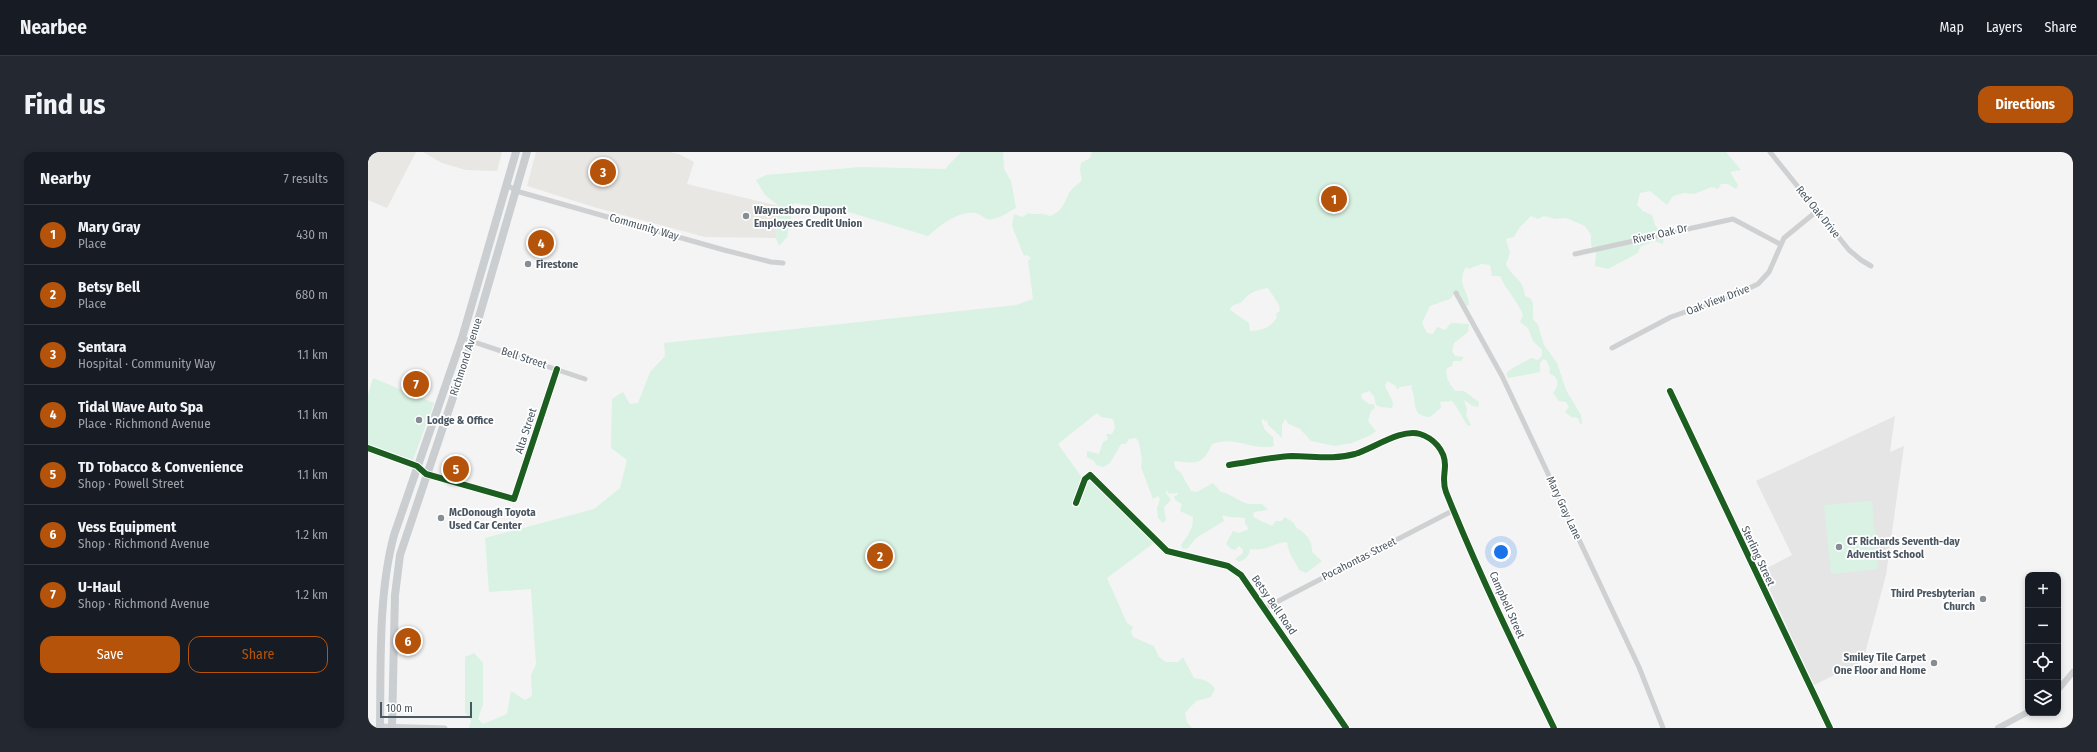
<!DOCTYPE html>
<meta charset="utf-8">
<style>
body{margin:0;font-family:"Fira Sans Condensed",sans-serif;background:#242831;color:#f1f3f6}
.controls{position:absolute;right:12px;bottom:12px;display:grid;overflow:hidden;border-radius:8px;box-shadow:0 2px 6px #0003}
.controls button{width:36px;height:36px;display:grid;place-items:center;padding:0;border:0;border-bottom:1px solid #363941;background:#171b24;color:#f1f3f6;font:20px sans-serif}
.scale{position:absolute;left:12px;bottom:10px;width:92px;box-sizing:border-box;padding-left:4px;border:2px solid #4a5661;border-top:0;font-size:11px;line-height:14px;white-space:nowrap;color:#4a5661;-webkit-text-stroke:3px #fff;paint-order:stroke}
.you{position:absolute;left:1133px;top:400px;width:14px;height:14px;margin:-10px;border:3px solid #fff;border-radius:50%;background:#1a73e8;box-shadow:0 0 0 6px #1a73e833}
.badge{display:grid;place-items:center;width:26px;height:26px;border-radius:50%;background:#b45309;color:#fff;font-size:13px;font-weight:700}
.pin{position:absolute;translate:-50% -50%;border:2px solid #fff;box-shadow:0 1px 4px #0006}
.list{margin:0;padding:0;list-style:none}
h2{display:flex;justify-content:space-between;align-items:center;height:52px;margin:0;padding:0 16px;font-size:17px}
h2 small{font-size:13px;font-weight:400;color:#9ea1a6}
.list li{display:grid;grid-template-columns:26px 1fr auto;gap:12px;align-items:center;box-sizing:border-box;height:60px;padding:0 16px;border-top:1px solid #363941}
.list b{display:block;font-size:15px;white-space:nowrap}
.list p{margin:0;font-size:13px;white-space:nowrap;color:#9ea1a6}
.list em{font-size:13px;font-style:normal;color:#9ea1a6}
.actions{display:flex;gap:8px;padding:12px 16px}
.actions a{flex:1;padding:9px 0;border:1px solid #b45309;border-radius:12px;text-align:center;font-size:14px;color:#b45309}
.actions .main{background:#b45309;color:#fff}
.icon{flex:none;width:22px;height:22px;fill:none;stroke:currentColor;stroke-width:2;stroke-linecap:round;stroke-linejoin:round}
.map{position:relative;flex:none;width:1705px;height:576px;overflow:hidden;border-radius:12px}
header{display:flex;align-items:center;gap:24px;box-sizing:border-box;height:56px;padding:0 20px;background:#171b24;border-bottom:1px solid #363941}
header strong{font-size:19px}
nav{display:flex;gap:22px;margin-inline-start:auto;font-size:14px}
.intro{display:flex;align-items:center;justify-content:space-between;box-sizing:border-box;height:96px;padding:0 24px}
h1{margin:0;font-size:28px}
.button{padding:10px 18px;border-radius:12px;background:#b45309;color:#fff;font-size:14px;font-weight:700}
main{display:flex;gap:24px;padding:0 24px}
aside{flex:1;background:#171b24;border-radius:12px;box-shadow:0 2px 6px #0003}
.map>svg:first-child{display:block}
.commercial{fill:#e8e7e3}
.education{fill:#e6e5e6}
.green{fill:#d9f2e3;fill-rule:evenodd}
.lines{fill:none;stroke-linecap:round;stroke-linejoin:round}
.minor{stroke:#ced0d2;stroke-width:5}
.tertiary{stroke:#ced0d2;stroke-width:6}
.primary{stroke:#caced1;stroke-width:8}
.cycleway-casing{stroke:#fff;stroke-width:8}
.cycleway{stroke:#1b5e20;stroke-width:6}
.poi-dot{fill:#868d94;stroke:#fff;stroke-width:1.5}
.labels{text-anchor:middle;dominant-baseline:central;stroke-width:3.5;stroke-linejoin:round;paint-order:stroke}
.poi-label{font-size:11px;font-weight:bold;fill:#4a5661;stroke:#fff;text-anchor:start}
.street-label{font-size:11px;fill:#4a5661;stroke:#fff}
</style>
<header>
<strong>Nearbee</strong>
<nav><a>Map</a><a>Layers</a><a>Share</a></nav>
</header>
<div class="intro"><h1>Find us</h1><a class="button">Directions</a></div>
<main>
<aside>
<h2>Nearby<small>7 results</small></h2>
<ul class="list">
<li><span class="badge">1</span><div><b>Mary Gray</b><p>Place</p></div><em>430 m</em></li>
<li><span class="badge">2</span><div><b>Betsy Bell</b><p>Place</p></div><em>680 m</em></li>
<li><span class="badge">3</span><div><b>Sentara</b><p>Hospital · Community Way</p></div><em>1.1 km</em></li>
<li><span class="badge">4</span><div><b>Tidal Wave Auto Spa</b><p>Place · Richmond Avenue</p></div><em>1.1 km</em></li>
<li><span class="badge">5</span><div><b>TD Tobacco &amp; Convenience</b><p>Shop · Powell Street</p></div><em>1.1 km</em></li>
<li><span class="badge">6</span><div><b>Vess Equipment</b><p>Shop · Richmond Avenue</p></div><em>1.2 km</em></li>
<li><span class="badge">7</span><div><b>U-Haul</b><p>Shop · Richmond Avenue</p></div><em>1.2 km</em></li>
</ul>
<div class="actions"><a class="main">Save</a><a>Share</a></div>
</aside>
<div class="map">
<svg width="1705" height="576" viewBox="0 0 1705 576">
<rect width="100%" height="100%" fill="#f4f4f4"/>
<g class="commercial">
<polygon points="0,0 48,0 19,56 0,48"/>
<polygon points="55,0 134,0 129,19 98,18 74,11"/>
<polygon points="168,0 302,0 311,2 326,10 319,32 411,54 408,86 337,85 229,56 159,34"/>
</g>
<polygon class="education" points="1527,264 1522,300 1536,294 1518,423 1495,509 1446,533 1393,419 1424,403 1388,329"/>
<g class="green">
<path d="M593,0h42l1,17 7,12 5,27c-8,4 -19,13 -29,11 -4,-1 -7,-5 -11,-6 -19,-2 -35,12 -48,23l-76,-23 -58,-10 -7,34 -8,9 -3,-8 3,-32 -14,-11 -9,-15 10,-5 95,-8 84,2z"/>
<path d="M724,0h634l15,18 -11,2 8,13 -2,4 -8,-5h-7l-3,5 -6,-2 -18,7 -10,-1 -11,3 -6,9 -17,-14 -10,2 -3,12 6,6 9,4 3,10 9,11 -1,8 -9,-3 -14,6 -2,6 -30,16 -13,-3 1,-13 -5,-8v-10l-6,-9 -19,-8 -11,1 -11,-3 -6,3 -7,-3 -12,12 -5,9 -8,2 4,14 -4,11c6,14 18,15 19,32l5,2 3,5v16l5,6 6,20 13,18 9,27 15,25 1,10 -2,-1 -2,-6 -7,-1 -6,-5 4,-5 -3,-5 -7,-1 -6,-8c7,-8 6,-16 -4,-20l1,-5 -4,-8 -3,-1 -3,4v9l-32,6 -2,-4c4,-6 18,-11 25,-16l7,2 4,-4v-6l-9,-9 -5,-13 -8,-6 3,-7c-6,-15 -17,-25 -23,-39h-8l-2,-11 -9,-1 -12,5 -3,-2c-10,17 2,22 3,38l-3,1 -6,-12 -4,-2 -6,7 -20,7 -8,17 5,10 6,1 4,-7 8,3 6,-7 18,1 -1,8 -14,11 -2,8 3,5 9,1 -3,4h-8l-1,5 -5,2c-3,9 4,17 8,23h9l15,11 -1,5 -5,-1 -9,-6 3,10 -1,5 5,10 -3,1c-6,-8 -9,-17 -16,-25l-12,1 1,6 -11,9c-21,-1 -12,-17 -19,-29l2,-3 -13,2 -3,3 -1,-4 -9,-5 -2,5 8,16 -1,6 -11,-1 -5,-2 -2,-9 -5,-5 -8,3 1,5 7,5h5l1,4 -4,3 -3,10 8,10 -5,4 -19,8 -17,3 -24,-5 -11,-12 -11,-5 -4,-5 -3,6v13l-14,-13 -1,-5 -2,2 -1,-3 -3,1 4,10 8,7 1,9c-21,5 -40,-11 -62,-2 -10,22 -15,19 -38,17l1,7 6,5 10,18 6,1 16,-9 8,9c10,1 17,10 28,12 4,0 9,0 13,0l6,6 -14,2 -1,4c5,5 13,6 19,10l4,-5h5l4,-4 9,6 2,5c9,4 17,13 16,24l10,9 -16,12 -7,-3c-5,-12 -10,-14 -12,-28 -13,0 -21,10 -37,7 0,6 -5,11 -11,13l-4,-3 8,-6v-3l-4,-4 -4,4 -4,-1 -5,-5 7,-13 6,2 10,-4 -4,-5v-6c-8,-1 -15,0 -23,-3l2,6 -28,17 -8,10 -5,1 -2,-4c7,-10 12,-15 12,-28l-13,-6 2,-7 -7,-4 -1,-4 4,-1 -1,-2 -8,1 -2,-4 -1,3 5,7 -7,7 2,13 -3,3 -5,-5 -1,-10 3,-9 -2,-3 -5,3 -12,-32 1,-7 -3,-17 -3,-5 -7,1 -3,5h-5l-11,19 -7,4 -7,-2 -2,-4 -7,-4v-6l12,3 4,-12 5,-3 -2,-5h6l3,-6 -2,-9 -12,-2 -4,-4 -39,31 25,35 8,2 63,62 -47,35 20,45 6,4 -2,5 2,5 21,9 5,11 7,5h12l5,-5 11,21c8,1 16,3 21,11l-4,8 -15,4 -11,12 2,9 5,6h-723l2,-7 -6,-9v-55l9,-4 9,10v41l-5,15 5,5 24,-10 4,-23 14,9 7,-4 -1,-21 5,-11 -5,-75 -42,3 -4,-54 109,-29 26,-21 7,-28 -16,-12 1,-49 11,-7 7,12 8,-1 12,-31 15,-16 -1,-13 352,-38 17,-6 -5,-38 3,-3 -4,-3 -3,1 -12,-30 2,-12 9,3 5,-4c7,3 12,-2 22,3 16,-7 13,-15 22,-27 3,-3 7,-6 10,-9l-2,-10 1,-7 9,-5zM900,136l11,17 1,6 -4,3 1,3c-6,11 -15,13 -27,14l-1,-8 -19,-13c2,-6 5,-5 10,-7 2,-1 5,-5 7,-7 6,-5 14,-7 21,-8z"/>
<polygon points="5,226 66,251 45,308 0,293 0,243"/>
<polygon points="1504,349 1510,417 1463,422 1456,353"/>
</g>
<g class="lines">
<g class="minor">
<polyline points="1402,0 1481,98 1493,108 1503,114"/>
<polyline points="138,32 148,39 356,98 403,110 415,111"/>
<polyline points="1207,102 1365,67 1412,92"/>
<polyline points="1088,141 1134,224 1271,515 1295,576"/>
<polyline points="94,186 217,227"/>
<polyline points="1244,196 1303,165 1373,140 1390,132 1401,120 1416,86 1449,59"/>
<polyline points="1302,239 1462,576"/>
<polyline points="0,296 49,314 58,322 146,347 189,217"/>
<path d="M861,313c21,-3 42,-8 63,-9 21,0 42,4 63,-2 19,-6 47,-26 65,-20 13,4 25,16 25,31 0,9 -3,17 1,27 32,80 70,158 108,236"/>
<polyline points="708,351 717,327 722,323 799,399 860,414 873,423 978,576"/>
<polyline points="897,456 1086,358"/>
<polyline points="12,574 77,576"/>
</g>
<g class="tertiary">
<polyline points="1690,538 1705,520"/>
<polyline points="1630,576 1660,560"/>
</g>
<g class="primary">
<path d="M12,576c1,-62 -2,-134 14,-193l68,-197 54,-186"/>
<polyline points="24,576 27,443 32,403 104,189 159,0"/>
</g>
<defs>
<g id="cycleway">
<polyline points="1302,239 1462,576"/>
<polyline points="0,296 49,314 58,322 146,347 189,217"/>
<path d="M861,313c21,-3 42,-8 63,-9 21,0 42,4 63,-2 19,-6 47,-26 65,-20 13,4 25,16 25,31 0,9 -3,17 1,27 32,80 70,158 108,236"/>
<polyline points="708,351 717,327 722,323 799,399 860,414 873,423 978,576"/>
</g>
</defs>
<use href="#cycleway" class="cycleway-casing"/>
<use href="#cycleway" class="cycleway"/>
</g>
<g class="poi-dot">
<circle cx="378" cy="64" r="4"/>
<circle cx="160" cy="112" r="4"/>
<circle cx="51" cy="268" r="4"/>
<circle cx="73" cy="366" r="4"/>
<circle cx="1471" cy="395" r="4"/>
<circle cx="1615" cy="447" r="4"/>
<circle cx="1566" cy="511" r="4"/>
</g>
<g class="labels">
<g class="poi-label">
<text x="386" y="58">Waynesboro Dupont<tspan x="386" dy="13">Employees Credit Union</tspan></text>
<text x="168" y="112">Firestone</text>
<text x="59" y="268">Lodge &amp; Office</text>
<text x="81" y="360">McDonough Toyota<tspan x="81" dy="13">Used Car Center</tspan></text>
<text x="1479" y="389">CF Richards Seventh-day<tspan x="1479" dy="13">Adventist School</tspan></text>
<text x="1607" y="441" text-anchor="end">Third Presbyterian<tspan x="1607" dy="13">Church</tspan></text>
<text x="1558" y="505" text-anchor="end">Smiley Tile Carpet<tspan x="1558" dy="13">One Floor and Home</tspan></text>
</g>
<g class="street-label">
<text transform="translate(1450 60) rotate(51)">Red Oak Drive</text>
<text transform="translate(276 75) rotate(16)">Community Way</text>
<text transform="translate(1292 82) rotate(-13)">River Oak Dr</text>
<text transform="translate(1350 148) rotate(-21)">Oak View Drive</text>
<text transform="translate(98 205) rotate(-72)">Richmond Avenue</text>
<text transform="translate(156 206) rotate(18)">Bell Street</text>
<text transform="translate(158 279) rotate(-72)">Alta Street</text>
<text transform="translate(1196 356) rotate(65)">Mary Gray Lane</text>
<text transform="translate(1390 404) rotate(65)">Sterling Street</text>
<text transform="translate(991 407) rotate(-27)">Pocahontas Street</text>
<text transform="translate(906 453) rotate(55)">Betsy Bell Road</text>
<text transform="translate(1139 453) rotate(66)">Campbell Street</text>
</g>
</g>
</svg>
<div class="controls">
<button>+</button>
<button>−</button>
<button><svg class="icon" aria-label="locate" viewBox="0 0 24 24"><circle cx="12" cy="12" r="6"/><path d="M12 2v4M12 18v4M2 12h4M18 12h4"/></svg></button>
<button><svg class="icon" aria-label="layers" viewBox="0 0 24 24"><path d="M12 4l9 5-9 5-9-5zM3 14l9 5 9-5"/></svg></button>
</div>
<div class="scale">100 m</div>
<div class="you"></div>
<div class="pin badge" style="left:966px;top:47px">1</div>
<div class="pin badge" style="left:512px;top:404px">2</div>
<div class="pin badge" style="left:235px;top:20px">3</div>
<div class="pin badge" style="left:173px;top:91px">4</div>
<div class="pin badge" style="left:88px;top:317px">5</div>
<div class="pin badge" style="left:40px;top:489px">6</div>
<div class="pin badge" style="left:48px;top:232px">7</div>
</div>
</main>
